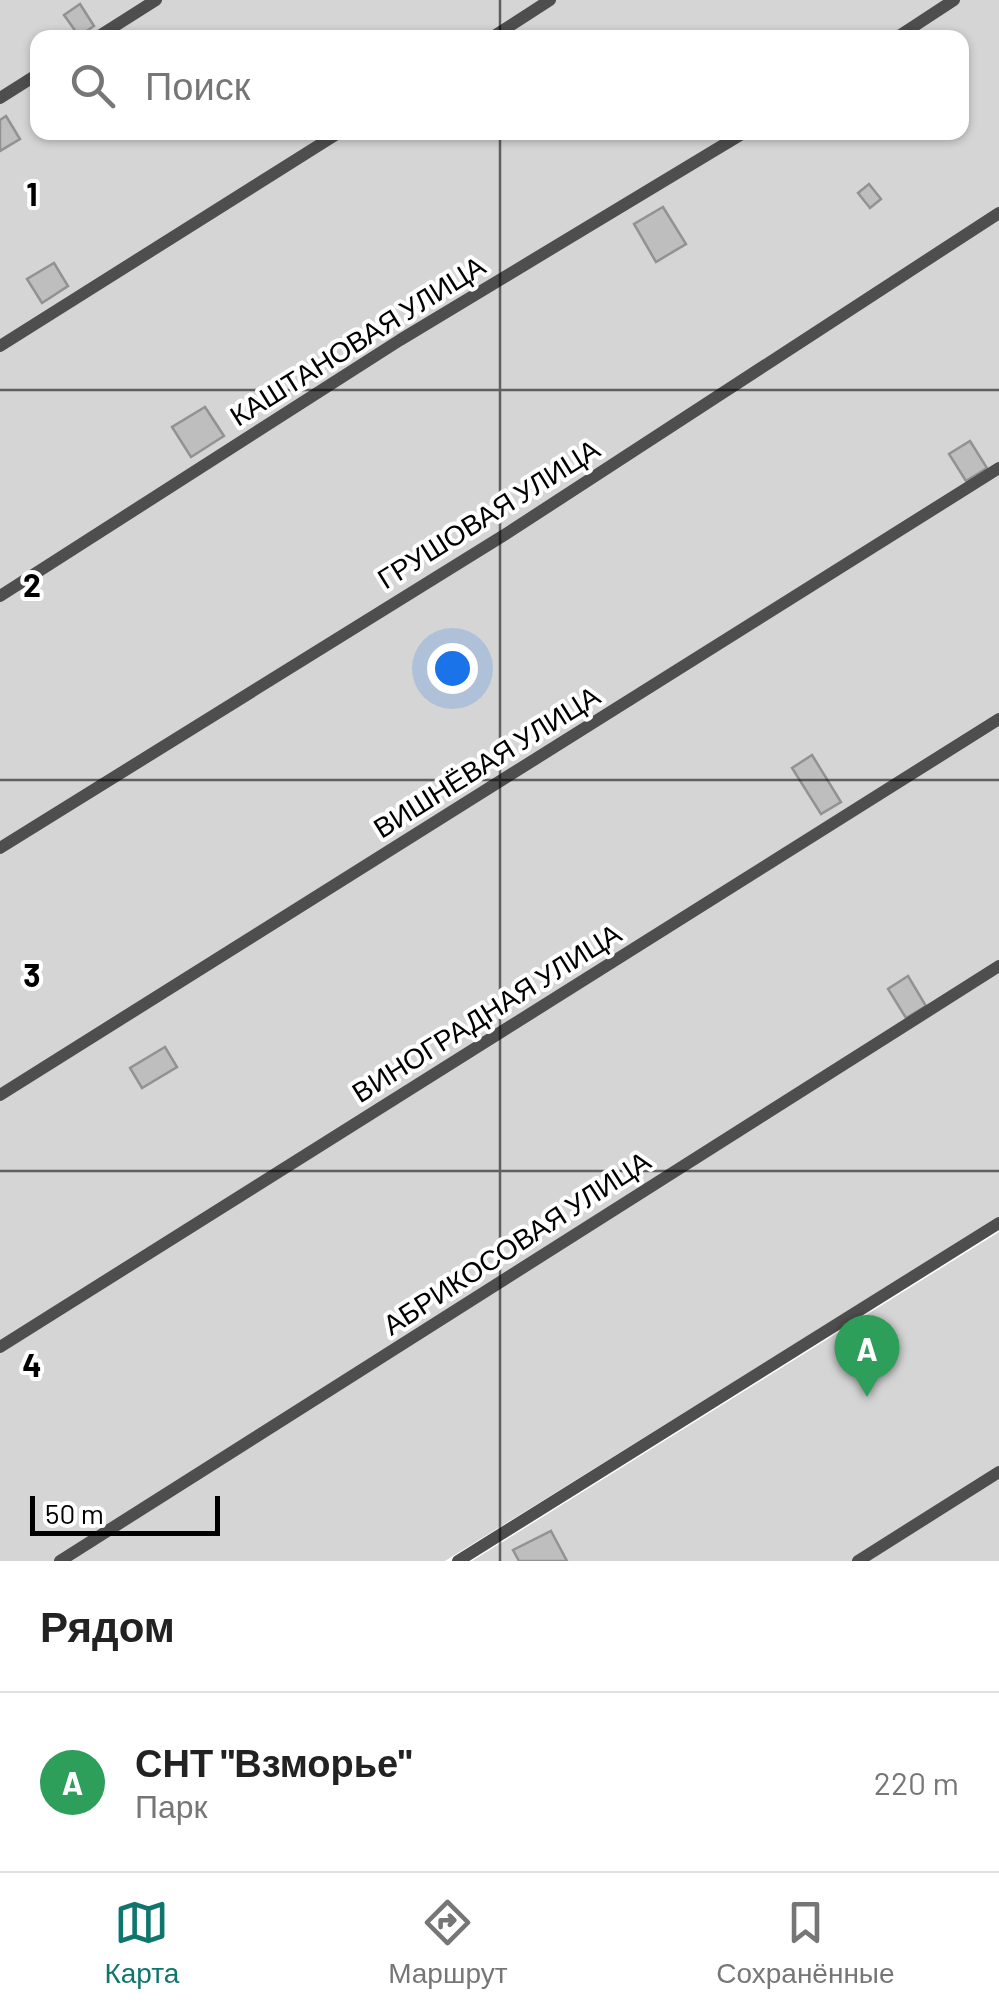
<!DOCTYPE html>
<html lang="ru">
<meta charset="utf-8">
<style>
body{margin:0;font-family:Barlow,sans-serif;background:#f2f2f2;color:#222}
.scale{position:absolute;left:30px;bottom:25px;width:190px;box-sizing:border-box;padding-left:10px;border:5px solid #000;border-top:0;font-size:28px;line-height:35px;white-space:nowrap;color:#000;-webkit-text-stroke:8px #fff;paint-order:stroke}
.you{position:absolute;left:452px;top:668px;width:35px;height:35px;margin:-25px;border:8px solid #fff;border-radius:50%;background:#1a73e8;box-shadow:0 0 0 15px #1a73e833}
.badge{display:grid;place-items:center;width:65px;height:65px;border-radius:50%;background:#0f766e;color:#fff;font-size:32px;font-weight:700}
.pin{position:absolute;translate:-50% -82px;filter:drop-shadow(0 2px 5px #0008)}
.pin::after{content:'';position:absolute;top:52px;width:35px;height:30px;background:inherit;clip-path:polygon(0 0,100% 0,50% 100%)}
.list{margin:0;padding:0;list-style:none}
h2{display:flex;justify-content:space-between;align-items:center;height:130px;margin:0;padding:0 40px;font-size:42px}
h2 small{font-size:32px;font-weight:400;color:#767676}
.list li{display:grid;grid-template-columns:65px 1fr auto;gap:30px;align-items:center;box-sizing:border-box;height:180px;padding:0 40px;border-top:2px solid #e0e0e0}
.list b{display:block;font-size:38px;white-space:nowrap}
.list p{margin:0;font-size:32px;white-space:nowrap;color:#767676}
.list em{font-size:32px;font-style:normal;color:#767676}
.icon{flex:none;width:55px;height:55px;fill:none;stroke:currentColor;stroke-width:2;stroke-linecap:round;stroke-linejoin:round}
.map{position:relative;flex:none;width:999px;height:1561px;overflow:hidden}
.search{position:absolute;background:#fff;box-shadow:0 2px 8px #0004;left:30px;right:30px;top:30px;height:110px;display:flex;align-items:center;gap:25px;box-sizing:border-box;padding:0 35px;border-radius:20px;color:#767676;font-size:38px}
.sheet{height:310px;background:#fff}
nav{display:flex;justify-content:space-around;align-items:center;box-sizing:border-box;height:140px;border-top:2px solid #e0e0e0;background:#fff;font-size:28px;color:#767676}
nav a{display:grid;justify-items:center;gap:5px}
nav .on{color:#0f766e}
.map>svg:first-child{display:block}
.green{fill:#d5d5d5;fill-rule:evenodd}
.building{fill:#bebebe;stroke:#929292;stroke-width:2.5}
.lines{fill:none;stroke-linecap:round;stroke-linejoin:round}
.lane{stroke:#4e4e4e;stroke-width:12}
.grid{fill:none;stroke:#000;stroke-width:2.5;stroke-opacity:0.55}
.labels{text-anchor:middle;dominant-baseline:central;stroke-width:8;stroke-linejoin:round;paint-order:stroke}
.street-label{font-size:28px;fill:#000;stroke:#fff}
.grid-label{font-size:32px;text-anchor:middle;font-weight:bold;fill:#000;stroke:#fff;stroke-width:8;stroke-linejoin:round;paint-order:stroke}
</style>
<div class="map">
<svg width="999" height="1561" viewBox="0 0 999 1561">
<rect width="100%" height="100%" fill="#fff"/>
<g class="green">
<path d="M0,0h999v1217l-554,344h-445zM38,38h924v94h-924z"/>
<polygon points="999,1232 999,1561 472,1561"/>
</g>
<g class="building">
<polygon points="80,4 94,26 79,36 64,15"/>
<polygon points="6,116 20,139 0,151 0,120"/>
<polygon points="869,184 881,199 870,208 858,193"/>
<polygon points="663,207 686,244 656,262 634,224"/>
<polygon points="54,263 68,286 42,303 27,279"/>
<polygon points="205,407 224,436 191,457 172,427"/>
<polygon points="970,441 987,468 966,481 949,454"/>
<polygon points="812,755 841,802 821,814 792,768"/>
<polygon points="908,976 926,1006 906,1018 888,989"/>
<polygon points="165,1047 177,1067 142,1088 130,1068"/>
<polygon points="551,1531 567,1561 519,1561 513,1550"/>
</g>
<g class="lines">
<g class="lane">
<polyline points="96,38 156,0"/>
<polyline points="491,38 550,0"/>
<polyline points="896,38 954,0"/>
<polyline points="0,98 38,74"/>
<polyline points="0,346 340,132"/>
<polyline points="0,596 400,340 745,132"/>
<polyline points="0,848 509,532 999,213"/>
<polyline points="0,1095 999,468"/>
<polyline points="0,1347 999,719"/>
<polyline points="60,1561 999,966"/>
<polyline points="458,1561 999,1223"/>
<polyline points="858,1561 999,1472"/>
</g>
</g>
<path class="grid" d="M500,0v38M500,132v1429M0,390h999M0,780h999M0,1171h999"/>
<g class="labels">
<g class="street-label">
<text transform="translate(357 340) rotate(-32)">КАШТАНОВАЯ УЛИЦА</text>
<text transform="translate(488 513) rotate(-32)">ГРУШОВАЯ УЛИЦА</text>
<text transform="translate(486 761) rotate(-32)">ВИШНЁВАЯ УЛИЦА</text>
<text transform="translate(486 1012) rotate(-32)">ВИНОГРАДНАЯ УЛИЦА</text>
<text transform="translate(516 1242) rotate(-33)">АБРИКОСОВАЯ УЛИЦА</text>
</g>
</g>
<g class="grid-label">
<text x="32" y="206">1</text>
<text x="32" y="597">2</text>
<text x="32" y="987">3</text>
<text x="32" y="1377">4</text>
</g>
</svg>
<div class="scale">50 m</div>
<div class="you"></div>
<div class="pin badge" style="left:867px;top:1397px;background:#2e9e5b">A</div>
<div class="search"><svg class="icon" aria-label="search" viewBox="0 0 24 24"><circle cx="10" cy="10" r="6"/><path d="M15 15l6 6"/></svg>Поиск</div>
</div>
<section class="sheet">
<h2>Рядом<small></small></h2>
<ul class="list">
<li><span class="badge" style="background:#2e9e5b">A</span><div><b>СНТ &quot;Взморье&quot;</b><p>Парк</p></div><em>220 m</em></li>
</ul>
</section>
<nav>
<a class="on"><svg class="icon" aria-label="map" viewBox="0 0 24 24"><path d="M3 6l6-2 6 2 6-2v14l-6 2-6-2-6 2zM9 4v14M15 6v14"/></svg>Карта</a>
<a><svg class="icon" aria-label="directions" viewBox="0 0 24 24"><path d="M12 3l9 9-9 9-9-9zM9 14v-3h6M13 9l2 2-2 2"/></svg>Маршрут</a>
<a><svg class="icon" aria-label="saved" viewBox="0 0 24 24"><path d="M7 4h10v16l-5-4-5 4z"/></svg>Сохранённые</a>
</nav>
